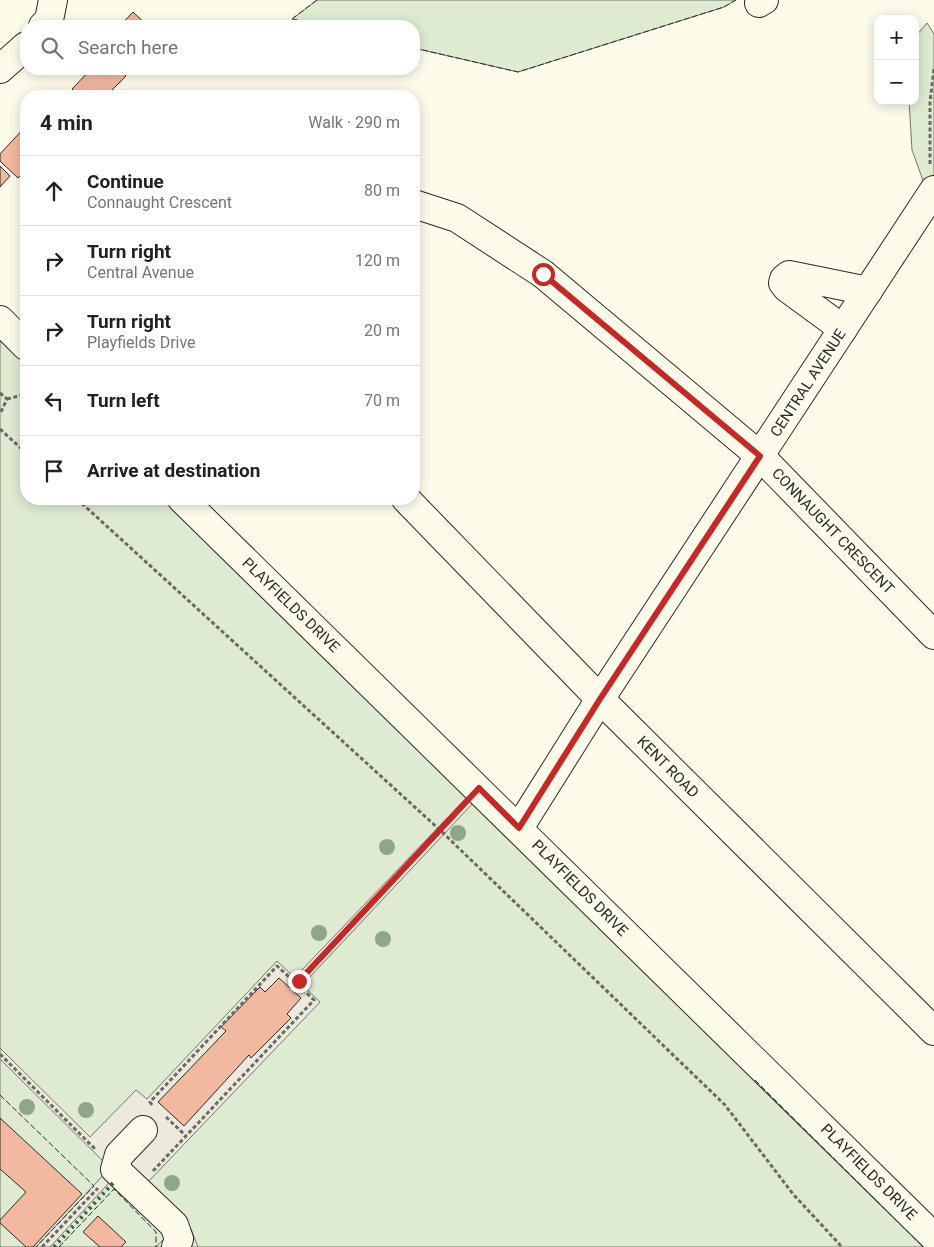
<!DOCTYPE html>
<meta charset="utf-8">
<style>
body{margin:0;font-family:Roboto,sans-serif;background:#f6f6f6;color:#202124}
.controls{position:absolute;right:15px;top:15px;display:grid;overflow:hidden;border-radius:10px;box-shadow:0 2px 12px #0003}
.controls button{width:45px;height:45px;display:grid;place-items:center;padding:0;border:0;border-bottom:1px solid #e0e0e0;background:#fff;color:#202124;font:25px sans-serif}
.stop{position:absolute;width:15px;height:15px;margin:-11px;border:4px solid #c62828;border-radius:50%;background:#fff}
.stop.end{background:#c62828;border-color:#fff;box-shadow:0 1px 5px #0008}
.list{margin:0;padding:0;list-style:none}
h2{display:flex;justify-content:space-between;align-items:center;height:65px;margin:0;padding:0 20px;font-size:21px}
h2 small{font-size:16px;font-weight:400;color:#757577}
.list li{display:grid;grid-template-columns:32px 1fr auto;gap:15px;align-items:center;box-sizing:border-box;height:70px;padding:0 20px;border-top:1px solid #e0e0e0}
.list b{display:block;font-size:19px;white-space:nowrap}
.list p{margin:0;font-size:16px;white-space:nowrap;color:#757577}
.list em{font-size:16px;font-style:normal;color:#757577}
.icon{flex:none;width:28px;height:28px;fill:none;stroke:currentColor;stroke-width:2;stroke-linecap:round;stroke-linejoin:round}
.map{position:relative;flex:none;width:934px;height:1247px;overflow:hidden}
.search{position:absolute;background:#fff;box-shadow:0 2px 12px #0003;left:20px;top:20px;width:400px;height:55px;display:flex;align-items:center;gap:12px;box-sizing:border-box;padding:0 18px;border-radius:20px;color:#757577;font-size:19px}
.panel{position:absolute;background:#fff;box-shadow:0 2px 12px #0003;left:20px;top:90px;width:400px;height:415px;border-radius:20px}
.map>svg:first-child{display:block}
.green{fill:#deebd1;stroke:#74746e}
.parking{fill:#eceadb;stroke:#74746e}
.building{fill:#f2b8a0;stroke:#2b2b2b}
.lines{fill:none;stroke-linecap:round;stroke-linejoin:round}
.minor-casing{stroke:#2b2b2b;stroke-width:30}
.path{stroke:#6a6964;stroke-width:3;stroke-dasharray:4 2.5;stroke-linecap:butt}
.minor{stroke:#fdfbea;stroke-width:28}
.hedge{stroke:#34623c;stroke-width:4;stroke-dasharray:2.5 4;stroke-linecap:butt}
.fence{stroke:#2b2b2b;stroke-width:1;stroke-dasharray:6 2.5;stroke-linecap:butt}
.tree{fill:#8ea78a}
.route{stroke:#c62828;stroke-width:6}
.labels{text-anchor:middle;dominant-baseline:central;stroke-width:4;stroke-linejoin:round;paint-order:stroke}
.street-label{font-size:15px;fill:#2b2b2b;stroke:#fdfbea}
</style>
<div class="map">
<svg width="934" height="1247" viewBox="0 0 934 1247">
<rect width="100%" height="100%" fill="#fdfbea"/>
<g class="green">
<polygon points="317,0 736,0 724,7 518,72 414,48 414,26 322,26 292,19"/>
<polygon points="927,23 934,34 934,203 929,197 912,150 909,101 915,101 915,37"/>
<polygon points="0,332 26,358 26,499 169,499 927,1247 0,1247"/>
</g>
<g class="parking">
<polygon points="469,795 475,801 307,980 299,973"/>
<polygon points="277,961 320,1002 146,1184 191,1229 198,1247 156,1247 171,1232 116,1175 50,1247 36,1247 110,1168 0,1059 0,1048 90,1137 136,1090 147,1099"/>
</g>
<g class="building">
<polygon points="133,12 148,26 120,26"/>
<polygon points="91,69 119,69 126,76 106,96 80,96 72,89"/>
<polygon points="26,126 26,170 18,178 0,161 0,154"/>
<polygon points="0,166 10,176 0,187"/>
<polygon points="279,978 301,998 287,1014 291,1018 251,1058 249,1055 184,1126 158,1102 226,1031 221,1027 260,987 265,992"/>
<polygon points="0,1118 82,1194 33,1247 26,1247 0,1223 0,1220 26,1192 0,1169"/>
<polygon points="98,1216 126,1242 121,1247 100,1247 83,1232"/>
</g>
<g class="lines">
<defs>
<g id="minor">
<polyline points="759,3 764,0"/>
<polyline points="43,26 49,20 53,0"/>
<polyline points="0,69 26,46"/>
<polyline points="414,204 457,218 543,274 760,456 934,635"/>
<polyline points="0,320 26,346"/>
<polyline points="843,329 787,288 783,283 784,279 789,275 868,291"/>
<polyline points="182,499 934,1237"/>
<polyline points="406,499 600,699 934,1031"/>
<polyline points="519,828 600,699 934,190"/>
<polyline points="143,1130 119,1155 115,1169 174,1225 179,1239 176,1247"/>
</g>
</defs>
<use href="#minor" class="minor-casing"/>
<g class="path">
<polyline points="930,164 930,102 934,68"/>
<polyline points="0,393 7,399 0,414"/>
<polyline points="7,399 26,394"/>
<polyline points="0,429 26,453"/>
<polyline points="77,499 441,831 725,1105 793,1194 842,1247"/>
<polyline points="0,1054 95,1149"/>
<polyline points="152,1105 150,1102 277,966 297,984"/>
<polyline points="166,1117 185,1135"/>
<polyline points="153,1171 314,1000 297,984 462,808"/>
<polyline points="42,1247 98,1188"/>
</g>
<use href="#minor" class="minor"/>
<polyline class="hedge" points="54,1247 114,1182"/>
<g class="fence">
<polyline points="317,0 292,19 322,26"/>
<polyline points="414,48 518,72 724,7 736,0"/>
<polyline points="755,1080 923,1247"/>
<polyline points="0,1095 94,1186 36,1247"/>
<polyline points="59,1247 114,1189 156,1232 156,1247"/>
</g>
</g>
<g class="tree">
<circle cx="458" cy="833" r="8"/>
<circle cx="387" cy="847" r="8"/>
<circle cx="319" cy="933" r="8"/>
<circle cx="383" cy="939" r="8"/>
<circle cx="27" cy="1107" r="8"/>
<circle cx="86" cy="1110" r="8"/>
<circle cx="172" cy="1183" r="8"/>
</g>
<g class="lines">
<polyline class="route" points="299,981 479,788 519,828 600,699 760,456 543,274"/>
</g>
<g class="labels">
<g class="street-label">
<text transform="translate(808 383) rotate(-57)">CENTRAL AVENUE</text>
<text transform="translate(833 531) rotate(46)">CONNAUGHT CRESCENT</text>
<text transform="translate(291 605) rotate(44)">PLAYFIELDS DRIVE</text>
<text transform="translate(668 767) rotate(45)">KENT ROAD</text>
<text transform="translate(580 888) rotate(45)">PLAYFIELDS DRIVE</text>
<text transform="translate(869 1172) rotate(45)">PLAYFIELDS DRIVE</text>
</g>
</g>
</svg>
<div class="controls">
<button>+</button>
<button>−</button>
</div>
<div class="stop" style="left:543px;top:274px"></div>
<div class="stop end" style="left:299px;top:981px"></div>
<div class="search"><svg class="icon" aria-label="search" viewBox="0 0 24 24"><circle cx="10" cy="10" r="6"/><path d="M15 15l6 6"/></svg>Search here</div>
<section class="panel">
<h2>4 min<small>Walk · 290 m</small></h2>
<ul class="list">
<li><svg class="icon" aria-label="ahead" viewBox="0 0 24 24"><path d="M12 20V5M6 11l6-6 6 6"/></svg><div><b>Continue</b><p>Connaught Crescent</p></div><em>80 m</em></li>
<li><svg class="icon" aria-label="right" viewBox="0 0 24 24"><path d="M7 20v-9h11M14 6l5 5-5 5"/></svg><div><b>Turn right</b><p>Central Avenue</p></div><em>120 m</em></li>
<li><svg class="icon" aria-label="right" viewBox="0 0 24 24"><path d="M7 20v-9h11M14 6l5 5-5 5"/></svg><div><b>Turn right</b><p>Playfields Drive</p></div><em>20 m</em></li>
<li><svg class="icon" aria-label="left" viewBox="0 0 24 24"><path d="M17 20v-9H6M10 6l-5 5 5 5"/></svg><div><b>Turn left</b></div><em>70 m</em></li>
<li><svg class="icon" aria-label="arrive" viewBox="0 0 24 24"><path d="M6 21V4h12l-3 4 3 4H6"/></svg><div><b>Arrive at destination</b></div></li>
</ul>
</section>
</div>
